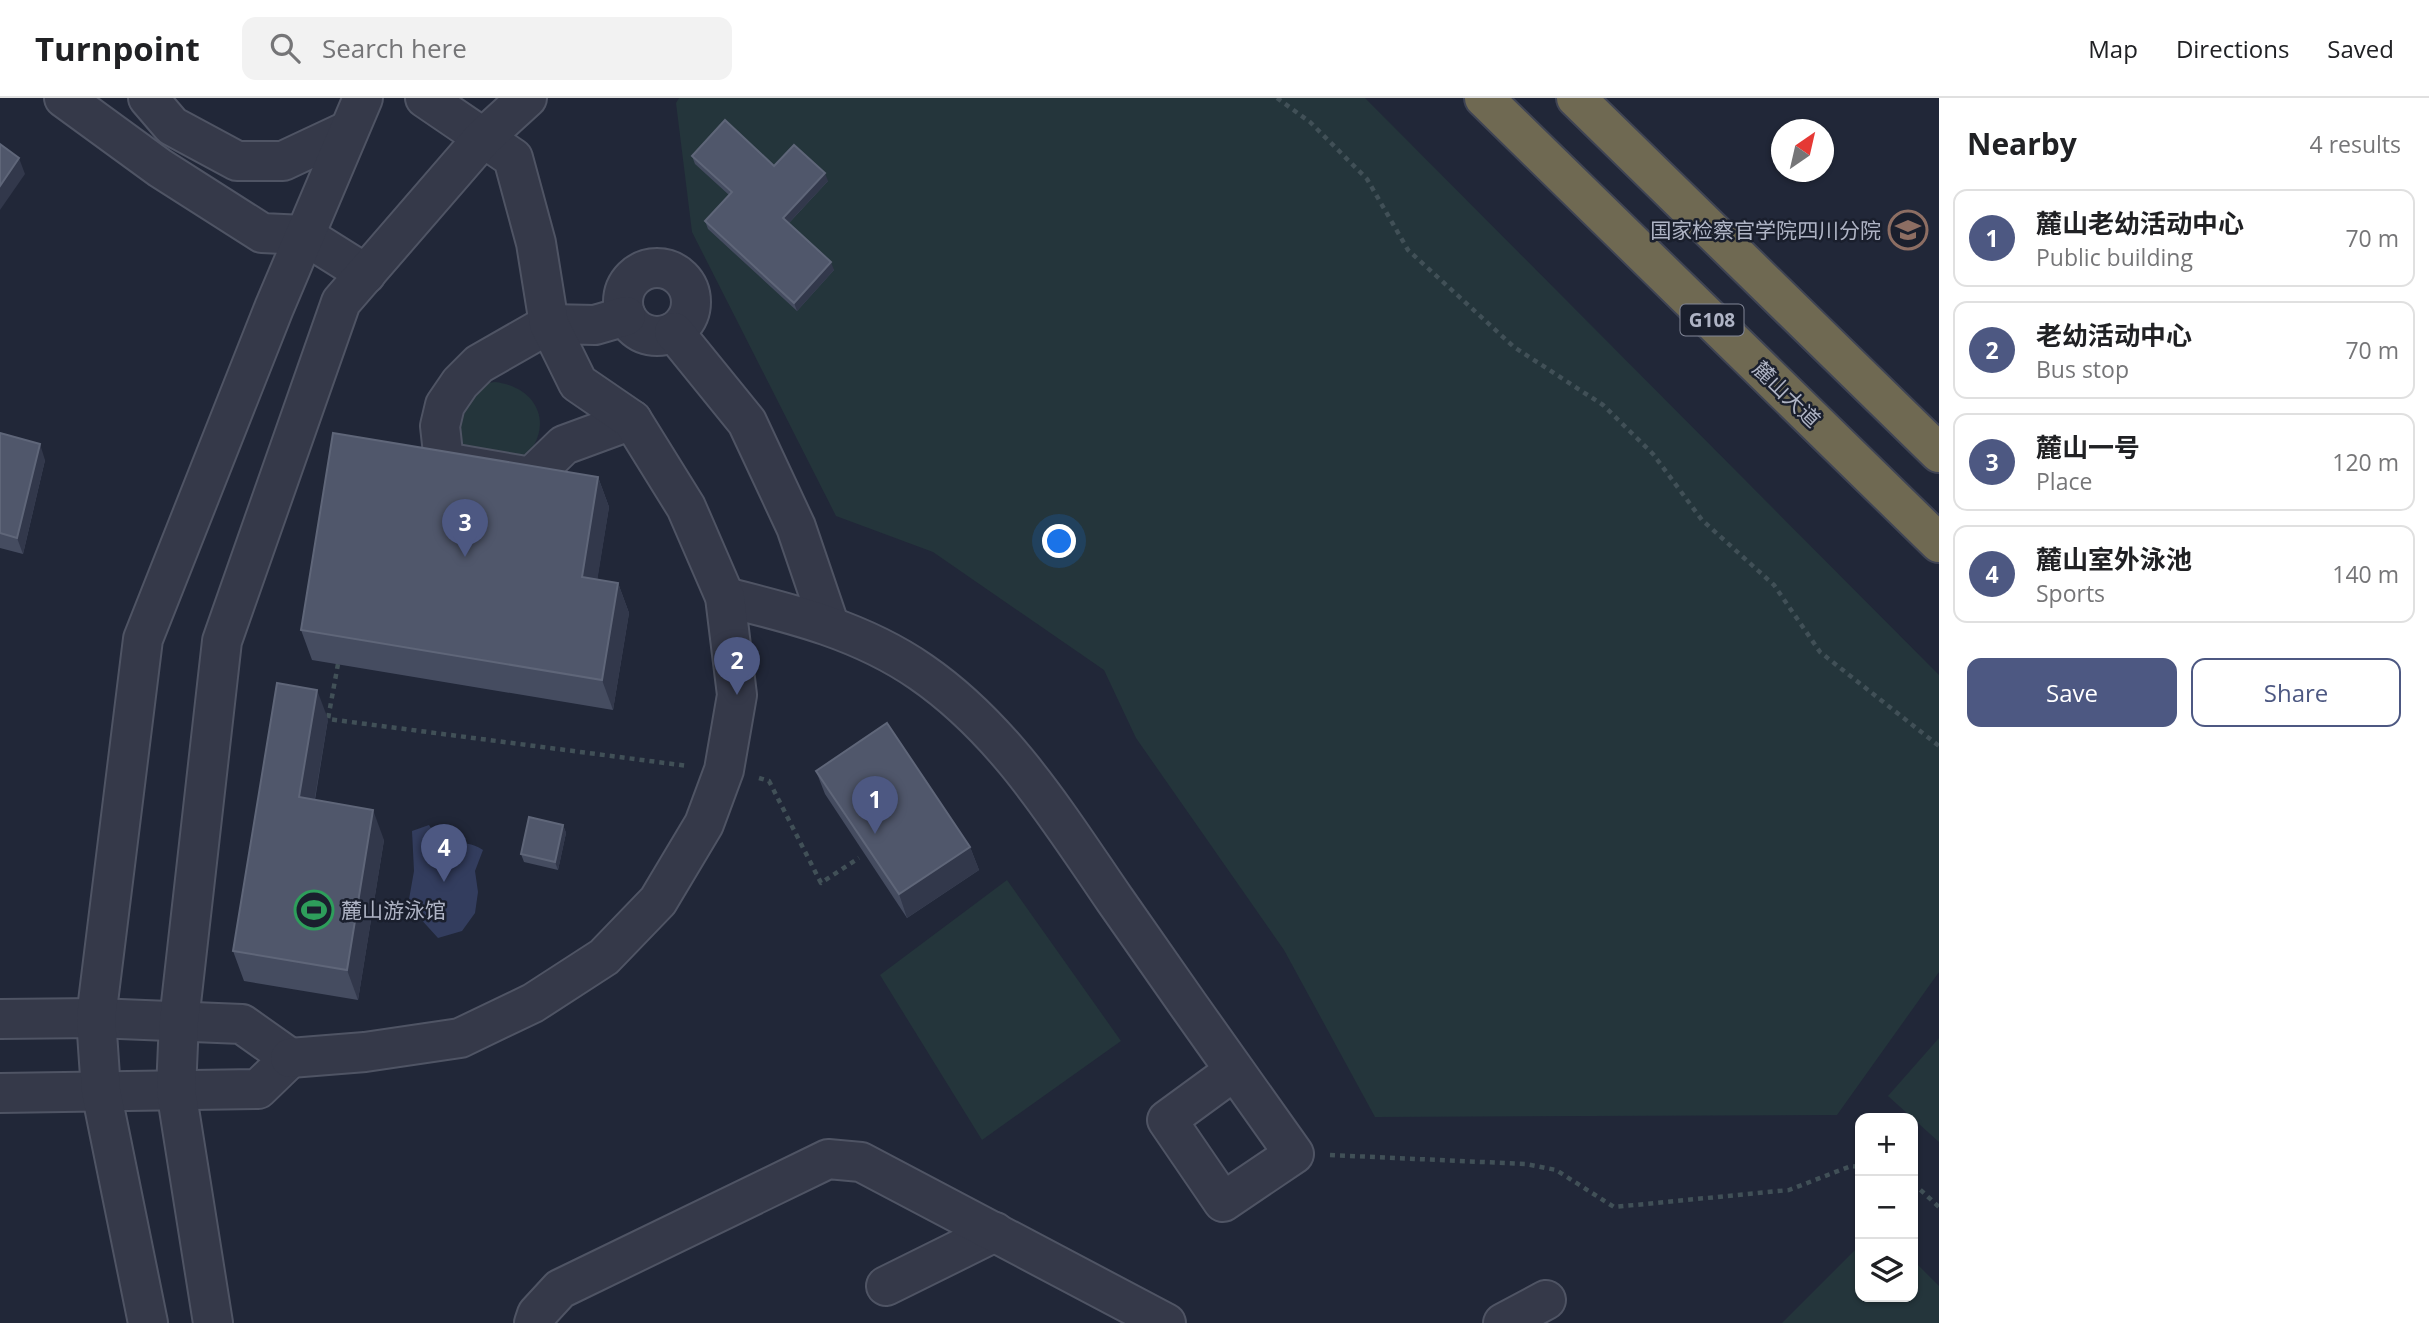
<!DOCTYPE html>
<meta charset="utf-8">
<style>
body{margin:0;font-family:"Open Sans","Noto Sans SC",sans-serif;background:#f2f2f2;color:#202124}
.controls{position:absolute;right:21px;bottom:21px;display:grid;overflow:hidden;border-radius:14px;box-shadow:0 2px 5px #0004}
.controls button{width:63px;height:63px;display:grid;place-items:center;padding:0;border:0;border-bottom:2px solid #e0e0e0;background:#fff;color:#202124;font:35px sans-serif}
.compass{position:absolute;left:1771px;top:21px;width:63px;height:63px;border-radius:50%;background:#fff;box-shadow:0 2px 5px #0004;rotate:34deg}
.you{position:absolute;left:1060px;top:444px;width:24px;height:24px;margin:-18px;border:5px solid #fff;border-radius:50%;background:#1a73e8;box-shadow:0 0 0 10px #1a73e833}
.badge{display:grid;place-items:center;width:46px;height:46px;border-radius:50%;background:#4d5882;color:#fff;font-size:23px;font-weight:700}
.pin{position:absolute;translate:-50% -58px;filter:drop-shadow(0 2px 4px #0008)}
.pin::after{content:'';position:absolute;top:37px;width:24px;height:21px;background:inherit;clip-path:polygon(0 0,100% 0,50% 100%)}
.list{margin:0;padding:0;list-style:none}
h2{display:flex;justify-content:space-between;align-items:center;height:91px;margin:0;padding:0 28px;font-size:30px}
h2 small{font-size:23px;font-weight:400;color:#757577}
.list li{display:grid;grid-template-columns:46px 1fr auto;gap:21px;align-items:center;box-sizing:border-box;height:98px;margin:0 14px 14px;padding:0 14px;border:2px solid #e0e0e0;border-radius:14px}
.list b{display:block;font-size:26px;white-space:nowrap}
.list p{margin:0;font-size:23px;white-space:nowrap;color:#757577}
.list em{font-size:23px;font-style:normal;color:#757577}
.actions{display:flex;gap:14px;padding:21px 28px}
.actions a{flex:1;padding:16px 0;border:2px solid #4d5882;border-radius:14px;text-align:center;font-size:24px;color:#4d5882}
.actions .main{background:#4d5882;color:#fff}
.icon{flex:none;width:38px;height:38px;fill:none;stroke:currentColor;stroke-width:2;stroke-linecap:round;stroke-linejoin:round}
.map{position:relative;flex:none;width:1939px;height:1225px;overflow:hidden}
header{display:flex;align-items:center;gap:42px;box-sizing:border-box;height:98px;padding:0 35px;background:#fff;border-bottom:2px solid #e0e0e0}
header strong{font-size:33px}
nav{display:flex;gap:38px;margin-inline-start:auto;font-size:24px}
.search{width:490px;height:63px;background:#f2f2f2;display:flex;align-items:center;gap:18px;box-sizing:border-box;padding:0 24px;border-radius:14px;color:#757577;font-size:26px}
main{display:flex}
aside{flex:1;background:#fff}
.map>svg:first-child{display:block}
.green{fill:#24353b}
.water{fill:#333d5e}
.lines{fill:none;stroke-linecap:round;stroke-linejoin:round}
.minor-casing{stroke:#4f5464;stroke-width:42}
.highway-casing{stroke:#3f4454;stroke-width:42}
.path{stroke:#415057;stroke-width:4.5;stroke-dasharray:5 5;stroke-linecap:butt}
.minor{stroke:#353949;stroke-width:38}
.highway{stroke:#6f6952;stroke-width:38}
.wall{fill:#454c60}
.shaded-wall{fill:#32384b}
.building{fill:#50576b;stroke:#5f6679;stroke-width:2}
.labels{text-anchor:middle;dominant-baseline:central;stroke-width:5;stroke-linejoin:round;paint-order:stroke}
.shield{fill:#1a1f2d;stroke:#828797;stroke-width:2}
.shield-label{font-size:19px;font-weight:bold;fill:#afb4c5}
.poi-label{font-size:21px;fill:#afb4c5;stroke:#1a1f2d;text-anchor:end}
.street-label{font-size:21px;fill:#afb4c5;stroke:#1a1f2d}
</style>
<header>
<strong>Turnpoint</strong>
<div class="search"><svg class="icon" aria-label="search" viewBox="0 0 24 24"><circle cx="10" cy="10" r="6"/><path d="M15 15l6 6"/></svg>Search here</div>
<nav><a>Map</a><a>Directions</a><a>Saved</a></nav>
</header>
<main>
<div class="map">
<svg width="1939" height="1225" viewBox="0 0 1939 1225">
<rect width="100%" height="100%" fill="#212738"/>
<g class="green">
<polygon points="679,0 1365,0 1939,577 1939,874 1837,1017 1375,1019 1284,852 1136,640 1104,572 933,454 836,418 692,134 676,5"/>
<path d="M495,284c48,6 61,52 22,82l-53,-9 -11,-40 28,-31z"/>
<polygon points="1007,782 1121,943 982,1042 880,877"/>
<polygon points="1939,940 1939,1044 1888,998"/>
<polygon points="1860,1147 1860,1199 1913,1199 1913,1162 1939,1188 1939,1225 1782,1225"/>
</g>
<path class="water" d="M429,727c16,28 32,10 54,25l-8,21 3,21 -3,21 -13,18 -24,7 -30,-33 6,-34 -2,-40z"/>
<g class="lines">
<defs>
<g id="minor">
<polyline points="64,0 160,70 262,135 304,137 366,176"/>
<polyline points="148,0 172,28 237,63 283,63 347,33"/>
<circle cx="657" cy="204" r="34"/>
<polyline points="626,218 595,227 549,226 479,266 460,285 445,307 440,328 444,364 531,379 564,347 632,322"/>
<polyline points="674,234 747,324 796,429 829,526"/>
<path d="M725,499c69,17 137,34 196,75 84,58 137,145 194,228 59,85 119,170 179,254l-71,48 -56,-82 67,-49"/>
<polyline points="0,921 96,920 242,926 290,960 258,991 0,995"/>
<polyline points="290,960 365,954 460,940 533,905 604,859 658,803 704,726 724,672 737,597 725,499 686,409 632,322 578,285 549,226 536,145 513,60 425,0"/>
<polyline points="886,1188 995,1134"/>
<polyline points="148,1225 101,993 96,920 143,541 274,210 363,0"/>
<polyline points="213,1225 176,992 179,923 222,543 341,204 483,40 527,0"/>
<polyline points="534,1225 537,1216 560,1191 828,1061 861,1064 1166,1225"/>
<polyline points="1503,1225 1546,1202"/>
</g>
<g id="highway">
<polyline points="1484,0 1939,445"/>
<polyline points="1576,0 1939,355"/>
</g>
</defs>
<use href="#minor" class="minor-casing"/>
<use href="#highway" class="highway-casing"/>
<g class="path">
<polyline points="1277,0 1310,24 1367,81 1408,152 1514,249 1603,307 1653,356 1702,422 1774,487 1820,554 1939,648"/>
<polyline points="338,566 328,621 688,668"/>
<polyline points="759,680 769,683 821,785 859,760"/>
<polyline points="1330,1057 1526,1066 1556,1072 1614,1109 1789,1092 1851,1068 1860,1069"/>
<polyline points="1913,1085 1939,1109"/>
</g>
<use href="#minor" class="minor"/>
<use href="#highway" class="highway"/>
</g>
<g class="wall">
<polygon points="692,58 774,68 828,83 789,125 834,172 797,213 708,131 705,123 729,97 695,66"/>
<polygon points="0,335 45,362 23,456 0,450"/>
<polygon points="598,379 609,409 597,482 618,485 629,515 613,612 312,562 301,532"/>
<polygon points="328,621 315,702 384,742 358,902 244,883 233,853"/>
<polygon points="816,673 970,749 979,772 907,820 825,696"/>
<polygon points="563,727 566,735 558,772 524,764 521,756"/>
</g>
<g class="shaded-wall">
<polygon points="19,60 25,76 0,112 0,88"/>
<polygon points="825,75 828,83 786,128 783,120"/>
<polygon points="831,164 834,172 797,213 794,205"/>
<polygon points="40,346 45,362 23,456 17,440"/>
<polygon points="598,379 609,409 593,509 582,479"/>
<polygon points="618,485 629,515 613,612 602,582"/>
<polygon points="317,592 328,621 310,729 299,699"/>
<polygon points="373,712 384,742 358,902 347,872"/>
<polygon points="563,727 566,735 558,772 555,764"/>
<polygon points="970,749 979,772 907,820 899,796"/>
</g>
<g class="building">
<polygon points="725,22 774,68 794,47 825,75 783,120 831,164 794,205 705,123 732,94 692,58"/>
<polygon points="0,46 19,60 0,88"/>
<polygon points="0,335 40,346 17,440 0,435"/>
<polygon points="333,335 598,379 582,479 618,485 602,582 301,532"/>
<polygon points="277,585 317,592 299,699 373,712 347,872 233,853"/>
<polygon points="887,625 970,749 899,796 816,673"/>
<polygon points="529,719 563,727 555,764 521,756"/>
</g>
<defs>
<symbol id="school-ring" viewBox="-11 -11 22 22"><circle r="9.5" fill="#1a1f2d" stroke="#8d6e63" stroke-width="1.5"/><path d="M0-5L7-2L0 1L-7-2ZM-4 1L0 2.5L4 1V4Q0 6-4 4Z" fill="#8d6e63"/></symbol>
<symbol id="stadium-ring" viewBox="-11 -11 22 22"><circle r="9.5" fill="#1a1f2d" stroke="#2e9e5b" stroke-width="1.5"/><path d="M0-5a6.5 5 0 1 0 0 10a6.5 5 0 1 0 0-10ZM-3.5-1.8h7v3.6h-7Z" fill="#2e9e5b"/></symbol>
</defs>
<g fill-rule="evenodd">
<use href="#school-ring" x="1886" y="110" width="44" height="44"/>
<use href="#stadium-ring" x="292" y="790" width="44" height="44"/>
</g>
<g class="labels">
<rect class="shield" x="1680.5" y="206.5" width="63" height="31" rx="5"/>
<g class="shield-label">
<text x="1712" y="222">G108</text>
</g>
<g class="poi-label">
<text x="1881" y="132">国家检察官学院四川分院</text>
<text x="341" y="812" text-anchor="start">麓山游泳馆</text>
</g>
<g class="street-label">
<text transform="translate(1787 296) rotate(44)">麓山大道</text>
</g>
</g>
</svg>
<div class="controls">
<button>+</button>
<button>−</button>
<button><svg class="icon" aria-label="layers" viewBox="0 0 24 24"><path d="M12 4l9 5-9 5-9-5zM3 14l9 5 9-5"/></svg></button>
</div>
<svg class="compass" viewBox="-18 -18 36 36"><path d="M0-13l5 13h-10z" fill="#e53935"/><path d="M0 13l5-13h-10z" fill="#757577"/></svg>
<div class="you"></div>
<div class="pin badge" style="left:875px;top:736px">1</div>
<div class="pin badge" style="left:737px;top:597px">2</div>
<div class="pin badge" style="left:465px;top:459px">3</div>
<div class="pin badge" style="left:444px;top:784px">4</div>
</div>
<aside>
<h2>Nearby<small>4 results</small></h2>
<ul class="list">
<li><span class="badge">1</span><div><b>麓山老幼活动中心</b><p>Public building</p></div><em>70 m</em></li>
<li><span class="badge">2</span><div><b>老幼活动中心</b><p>Bus stop</p></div><em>70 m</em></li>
<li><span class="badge">3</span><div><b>麓山一号</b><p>Place</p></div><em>120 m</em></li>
<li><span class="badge">4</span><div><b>麓山室外泳池</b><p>Sports</p></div><em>140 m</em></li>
</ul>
<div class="actions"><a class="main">Save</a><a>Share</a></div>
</aside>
</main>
